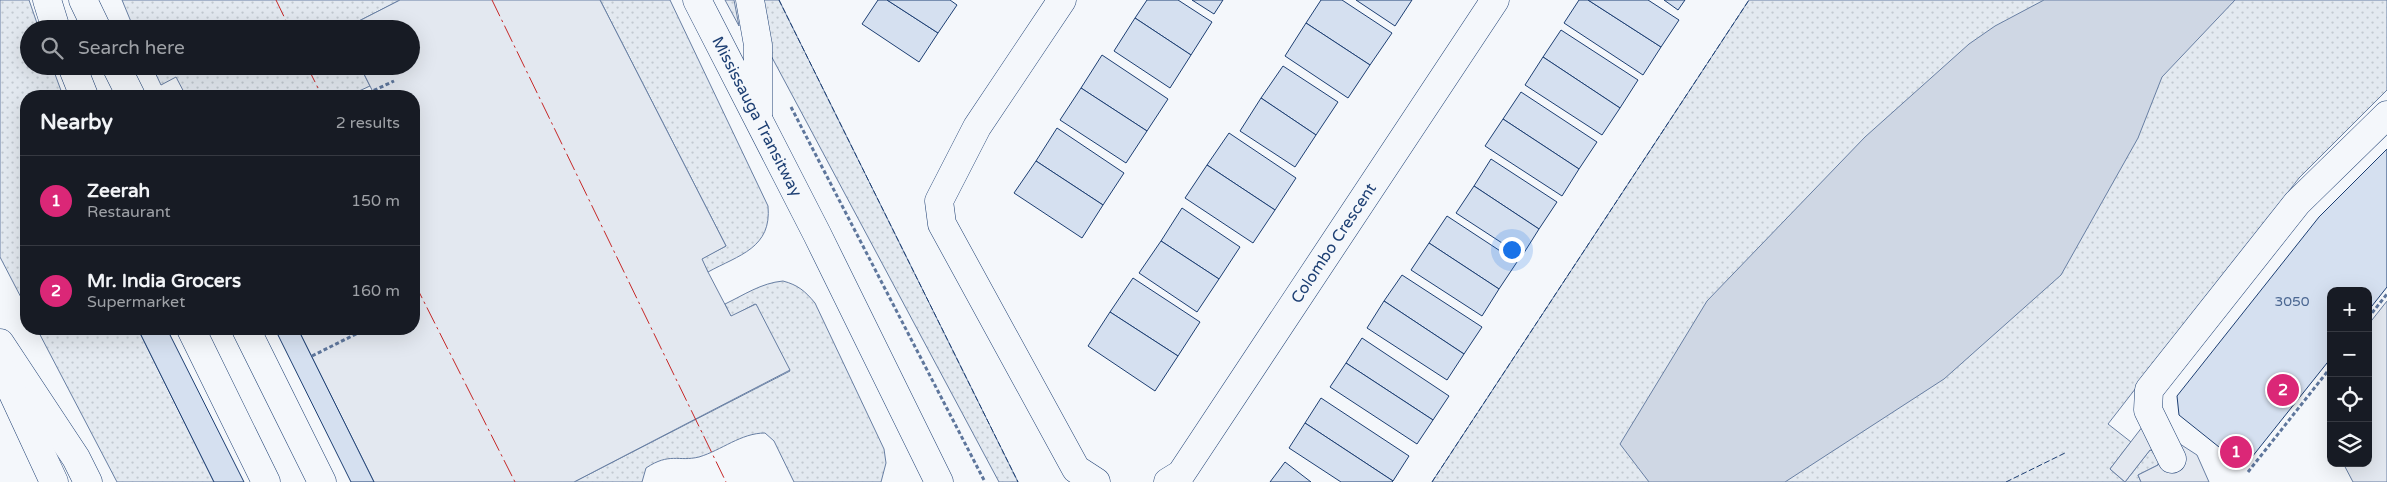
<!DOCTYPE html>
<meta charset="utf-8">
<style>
body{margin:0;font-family:"Varela Round",sans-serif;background:#242831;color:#f1f3f6}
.controls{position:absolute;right:15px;bottom:15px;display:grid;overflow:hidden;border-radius:10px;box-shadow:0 5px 20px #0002}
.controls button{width:45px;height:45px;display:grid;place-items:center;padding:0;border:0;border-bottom:1px solid #363941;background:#171b24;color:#f1f3f6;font:25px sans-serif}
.you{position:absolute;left:1511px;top:249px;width:18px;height:18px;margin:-12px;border:4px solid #fff;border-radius:50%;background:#1a73e8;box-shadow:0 0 0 8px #1a73e833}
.badge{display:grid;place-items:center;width:32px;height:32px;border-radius:50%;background:#db2777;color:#fff;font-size:16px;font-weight:700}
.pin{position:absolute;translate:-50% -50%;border:2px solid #fff;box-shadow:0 1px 5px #0006}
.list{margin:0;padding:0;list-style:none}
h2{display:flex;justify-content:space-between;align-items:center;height:65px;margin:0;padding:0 20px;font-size:21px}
h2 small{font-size:16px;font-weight:400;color:#9ea1a6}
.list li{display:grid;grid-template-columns:32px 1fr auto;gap:15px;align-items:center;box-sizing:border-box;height:90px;padding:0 20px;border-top:1px solid #363941}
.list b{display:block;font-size:19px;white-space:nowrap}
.list p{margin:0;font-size:16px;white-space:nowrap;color:#9ea1a6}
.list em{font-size:16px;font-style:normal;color:#9ea1a6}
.icon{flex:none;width:28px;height:28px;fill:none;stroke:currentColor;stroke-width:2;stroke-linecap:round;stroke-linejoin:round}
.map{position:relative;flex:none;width:2387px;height:482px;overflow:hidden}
.search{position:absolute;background:#171b24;box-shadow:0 5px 20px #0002;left:20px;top:20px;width:400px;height:55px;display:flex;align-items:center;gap:12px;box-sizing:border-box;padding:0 18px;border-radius:28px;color:#9ea1a6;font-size:19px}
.panel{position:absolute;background:#171b24;box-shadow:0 5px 20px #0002;left:20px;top:90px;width:400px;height:245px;border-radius:20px}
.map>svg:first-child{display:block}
.grass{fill:url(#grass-dots);stroke:#687fa3}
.parking{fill:#e3e8f0;stroke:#687fa3}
.water{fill:#cfd7e4;stroke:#687fa3}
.building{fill:#d5e0f0;stroke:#1d3f73}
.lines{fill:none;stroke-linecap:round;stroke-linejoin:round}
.minor-casing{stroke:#1d3f73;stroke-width:29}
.highway-casing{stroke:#1d3f73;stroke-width:29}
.path{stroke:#5e769c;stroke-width:3;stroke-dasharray:4 2.5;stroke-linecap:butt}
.minor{stroke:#f4f7fb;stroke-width:28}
.highway{stroke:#f4f7fb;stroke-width:28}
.fence{stroke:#1d3f73;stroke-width:1;stroke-dasharray:6 2.5;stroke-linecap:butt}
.power{stroke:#c62828;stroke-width:1;stroke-dasharray:18 4 2.5 4;stroke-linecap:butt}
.labels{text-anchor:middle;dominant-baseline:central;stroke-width:4;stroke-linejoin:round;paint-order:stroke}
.number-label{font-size:14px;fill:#4b6792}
.street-label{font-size:16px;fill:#1d3f73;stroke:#f4f7fb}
</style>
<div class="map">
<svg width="2387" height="482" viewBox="0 0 2387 482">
<defs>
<pattern id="grass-dots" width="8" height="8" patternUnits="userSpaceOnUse" patternTransform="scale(1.25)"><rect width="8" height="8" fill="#e3e9f0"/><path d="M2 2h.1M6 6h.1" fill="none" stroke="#c2c9d1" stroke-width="1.8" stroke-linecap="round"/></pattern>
</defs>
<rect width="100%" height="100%" fill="#f4f7fb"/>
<g class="grass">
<polygon points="0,0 29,0 39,29 29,29 29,66 52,66 63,96 26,96 26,307 0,257"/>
<polygon points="122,0 400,0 357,22 360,29 134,29"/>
<path d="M600,0h70l98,206c4,42 -29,49 -60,66l-7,-13 25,-13z"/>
<polygon points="725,0 734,0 739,26"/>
<polygon points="750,0 779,0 1018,482 999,482 760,35"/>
<polygon points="1749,0 2387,0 2387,90 2299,178 2108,424 2131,442 2110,469 2125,482 2150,450 2155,451 2159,460 2158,465 2138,475 2141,482 1432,482"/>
<polygon points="152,66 360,66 370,86 348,96 186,96 176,77 161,85"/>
<path d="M783,281c15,4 22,10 32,22l69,146 2,14 -5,19h-87l-20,-41 -9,-8c-24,0 -43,17 -66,24 -21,5 -29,-5 -53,11l-4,14h-68l216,-111 -35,-67 -24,13 -6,-13c19,-9 36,-21 58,-23z"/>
<polygon points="37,329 138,329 214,482 117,482"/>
</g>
<g class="parking">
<polygon points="400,0 600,0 726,246 702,259 708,272 731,316 756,304 790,370 574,482 374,482 298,329 414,329 414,205 417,185 414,172 414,96 375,96 360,66 411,66 411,29 360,29 357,22"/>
<polygon points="2387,301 2387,482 2353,482 2343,463 2368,463 2368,325"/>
<polygon points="2146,422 2197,455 2209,482 2141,482 2138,475 2158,465 2159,461 2155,451 2150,450 2125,482 2110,469"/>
</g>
<polygon class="water" points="2044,0 2235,0 2162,77 2138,138 2061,275 1944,379 1785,482 1649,482 1620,444 1707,301 1865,137 1969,44 1995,26"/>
<g class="building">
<polygon points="878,0 887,0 938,33 919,62 862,24"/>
<polygon points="887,0 950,0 957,5 938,33"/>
<polygon points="1147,0 1178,0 1212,22 1191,55 1135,18"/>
<polygon points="1192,0 1223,0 1214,14"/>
<polygon points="1321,0 1342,0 1392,33 1370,65 1306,23"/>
<polygon points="1356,0 1412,0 1395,26"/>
<polygon points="1579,0 1588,0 1661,47 1643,75 1564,23"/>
<polygon points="1588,0 1648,0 1679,20 1661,47"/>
<polygon points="1664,0 1685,0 1678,10"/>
<polygon points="1135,18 1191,55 1170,88 1114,51"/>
<polygon points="1306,23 1370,65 1348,98 1285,56"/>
<polygon points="1561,30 1638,80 1620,108 1543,57"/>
<polygon points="1102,55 1168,99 1147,131 1081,88"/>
<polygon points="1543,57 1620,108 1602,135 1525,85"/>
<polygon points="1283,66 1338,102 1316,135 1261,98"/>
<polygon points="1081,88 1147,131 1126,163 1060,120"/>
<polygon points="1521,92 1597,142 1579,169 1503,119"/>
<polygon points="1261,98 1316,135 1295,167 1240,131"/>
<polygon points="1503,119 1579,169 1562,196 1485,146"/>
<polygon points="1057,128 1124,173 1103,205 1036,161"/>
<polygon points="1229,133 1296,178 1275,210 1207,165"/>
<polygon points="2387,149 2387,287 2368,311 2368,291 2331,291 2331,358 2244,467 2179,415 2177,396 2319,217"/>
<polygon points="1491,159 1557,202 1539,229 1474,186"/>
<polygon points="1036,161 1103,205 1082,238 1014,193"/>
<polygon points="1207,165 1275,210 1253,243 1185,198"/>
<polygon points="1474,186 1539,229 1522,256 1456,213"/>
<polygon points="1182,208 1240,247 1219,279 1161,241"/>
<polygon points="1447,216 1517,262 1499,289 1429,243"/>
<polygon points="1161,241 1219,279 1197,312 1139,273"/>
<polygon points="1429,243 1499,289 1482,316 1411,270"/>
<polygon points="1402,275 1482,327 1464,354 1384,301"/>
<polygon points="1133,278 1200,322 1178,356 1110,312"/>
<polygon points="1384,301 1464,354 1447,380 1367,328"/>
<polygon points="1110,312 1178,356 1155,391 1088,346"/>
<polygon points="138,329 167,329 244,482 214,482"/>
<polygon points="275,329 298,329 374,482 351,482"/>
<polygon points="1362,338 1449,396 1433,420 1346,363"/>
<polygon points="1346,363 1433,420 1417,444 1330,387"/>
<polygon points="1321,398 1409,456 1393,481 1305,423"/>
<polygon points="1305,423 1393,481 1392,482 1341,482 1289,448"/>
<polygon points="1285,462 1311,482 1270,482"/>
</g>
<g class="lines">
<defs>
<g id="minor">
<polyline points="47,0 56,29"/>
<polyline points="83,0 97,29"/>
<path id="s1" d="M697,0l120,234 122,248"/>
<polyline points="750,0 758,45 758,115"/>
<polyline points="1062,0 977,127 939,201 942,224 1076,469 1096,482"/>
<polyline points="72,66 84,96"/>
<polyline points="116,66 131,96"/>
<polyline points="191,329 266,482"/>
<polyline points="246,329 322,482"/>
<polyline points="2172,459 2148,410 2149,390 2297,203 2387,115"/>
<path id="s2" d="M1168,482l13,-8 314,-474"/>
</g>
<g id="highway">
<polyline points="0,343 76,458 88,482"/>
<polyline points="3,372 54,482"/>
</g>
</defs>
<use href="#minor" class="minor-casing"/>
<use href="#highway" class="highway-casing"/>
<g class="path">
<polyline points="161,91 169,96"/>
<polyline points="362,96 394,81"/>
<polyline points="791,107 985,482"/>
<polyline points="2368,318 2387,294"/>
<polyline points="312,356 358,333"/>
<polyline points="2248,472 2331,367"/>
</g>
<use href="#minor" class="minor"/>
<use href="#highway" class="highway"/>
<g class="fence">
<polyline points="779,0 1018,482"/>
<polyline points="1432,482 1749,0"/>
<polyline points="2006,482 2067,452"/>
</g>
<g class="power">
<polyline points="276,0 290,29"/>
<polyline points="492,0 726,482"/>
<polyline points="307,66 322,96"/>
<polyline points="414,282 515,482"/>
</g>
</g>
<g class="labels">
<g class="number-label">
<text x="2292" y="301">3050</text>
</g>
<g class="street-label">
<text stroke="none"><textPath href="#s1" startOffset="131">Mississauga Transitway</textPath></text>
<text stroke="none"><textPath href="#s2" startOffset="292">Colombo Crescent</textPath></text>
</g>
</g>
</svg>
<div class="controls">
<button>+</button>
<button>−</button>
<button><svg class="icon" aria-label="locate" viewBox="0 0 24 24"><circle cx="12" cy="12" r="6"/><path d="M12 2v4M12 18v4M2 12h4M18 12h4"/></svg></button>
<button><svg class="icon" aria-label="layers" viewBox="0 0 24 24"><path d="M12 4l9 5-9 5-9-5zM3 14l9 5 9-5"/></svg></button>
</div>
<div class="you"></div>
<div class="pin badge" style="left:2236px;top:452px">1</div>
<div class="pin badge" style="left:2283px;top:390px">2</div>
<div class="search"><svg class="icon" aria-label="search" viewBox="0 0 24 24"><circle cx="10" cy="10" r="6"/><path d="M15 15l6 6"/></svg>Search here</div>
<section class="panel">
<h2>Nearby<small>2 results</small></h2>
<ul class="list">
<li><span class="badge">1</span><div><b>Zeerah</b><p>Restaurant</p></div><em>150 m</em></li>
<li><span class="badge">2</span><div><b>Mr. India Grocers</b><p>Supermarket</p></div><em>160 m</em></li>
</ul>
</section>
</div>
